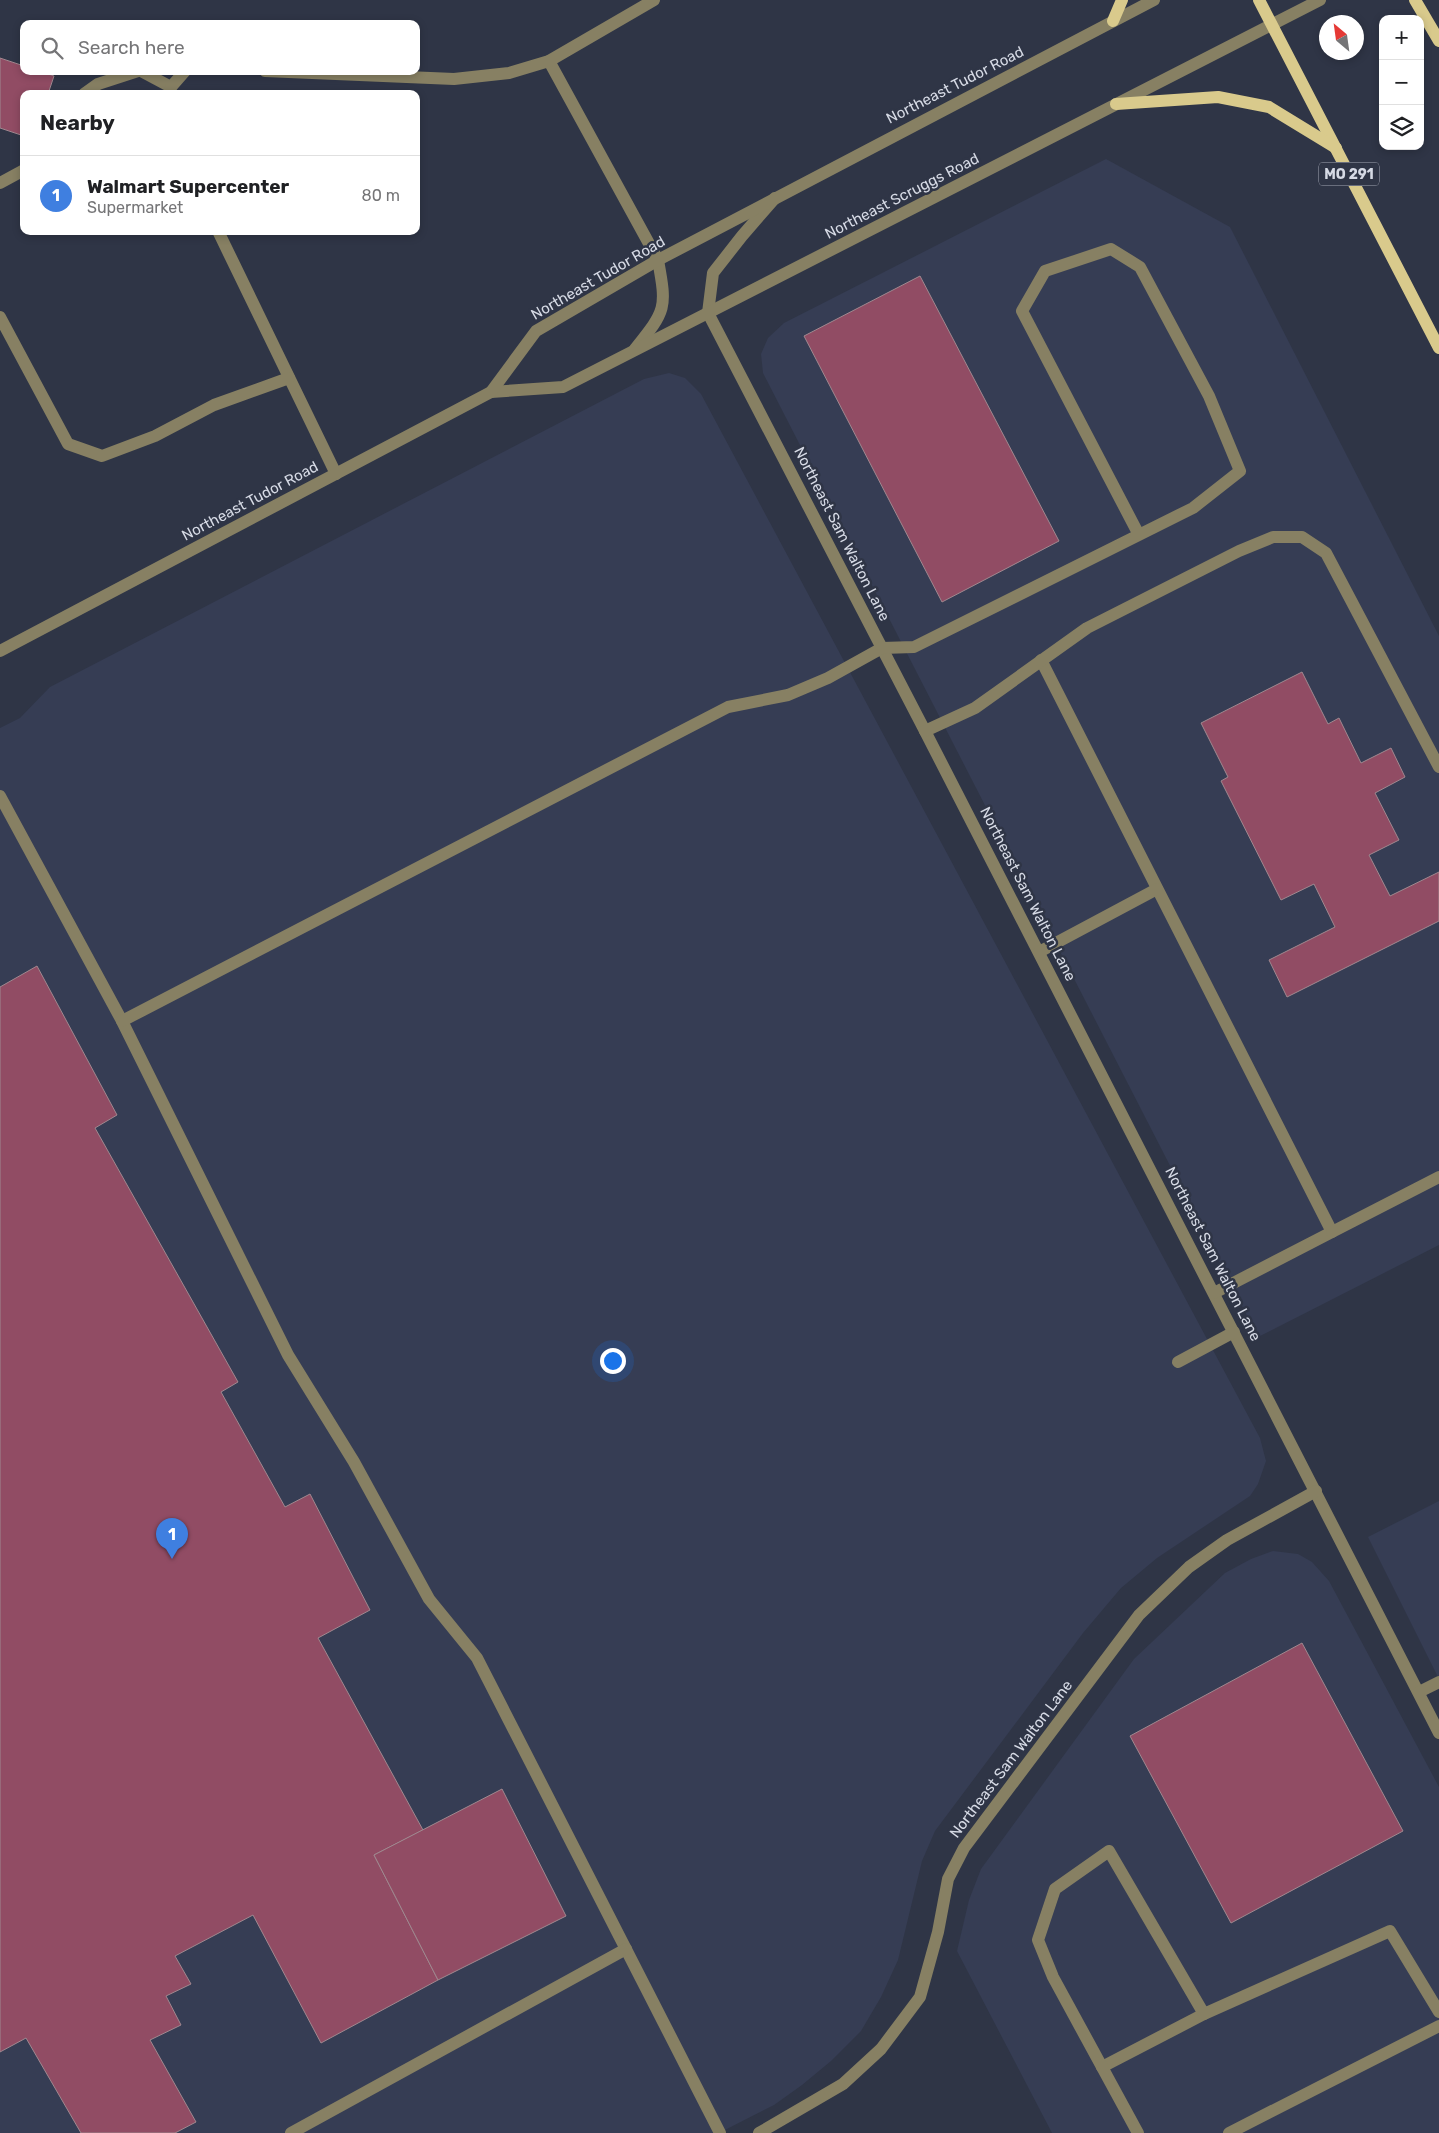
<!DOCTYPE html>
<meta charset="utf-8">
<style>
body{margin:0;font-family:Rubik,sans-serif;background:#f6f6f6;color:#202124}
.controls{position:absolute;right:15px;top:15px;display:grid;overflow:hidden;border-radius:10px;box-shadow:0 2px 8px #0003}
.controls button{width:45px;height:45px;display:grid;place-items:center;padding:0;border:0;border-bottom:1px solid #e0e0e0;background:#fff;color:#202124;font:25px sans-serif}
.compass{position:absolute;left:1319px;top:15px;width:45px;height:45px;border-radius:50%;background:#fff;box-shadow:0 2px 8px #0003;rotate:331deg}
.you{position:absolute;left:612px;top:1360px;width:18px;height:18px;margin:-12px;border:4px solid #fff;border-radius:50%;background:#1a73e8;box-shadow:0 0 0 8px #1a73e833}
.badge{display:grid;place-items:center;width:32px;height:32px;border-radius:50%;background:#0b8043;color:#fff;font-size:16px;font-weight:700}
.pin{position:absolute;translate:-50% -41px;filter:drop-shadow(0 1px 2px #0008)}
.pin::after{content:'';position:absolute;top:26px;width:18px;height:15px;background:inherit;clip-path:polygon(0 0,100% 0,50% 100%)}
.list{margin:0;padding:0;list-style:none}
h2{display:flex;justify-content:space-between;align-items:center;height:65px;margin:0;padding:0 20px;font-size:21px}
h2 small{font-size:16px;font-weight:400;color:#757577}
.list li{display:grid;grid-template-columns:32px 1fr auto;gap:15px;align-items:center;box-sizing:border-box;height:80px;padding:0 20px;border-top:1px solid #e0e0e0}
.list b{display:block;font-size:19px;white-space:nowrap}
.list p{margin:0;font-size:16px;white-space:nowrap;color:#757577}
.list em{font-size:16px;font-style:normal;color:#757577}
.icon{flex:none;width:28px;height:28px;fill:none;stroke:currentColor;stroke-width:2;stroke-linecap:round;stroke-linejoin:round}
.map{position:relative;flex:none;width:1439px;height:2133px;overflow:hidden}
.search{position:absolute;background:#fff;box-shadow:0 2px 8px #0003;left:20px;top:20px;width:400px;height:55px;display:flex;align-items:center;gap:12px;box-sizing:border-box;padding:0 18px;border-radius:10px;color:#757577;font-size:19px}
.panel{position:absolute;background:#fff;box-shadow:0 2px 8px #0003;left:20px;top:90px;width:400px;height:145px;border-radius:10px}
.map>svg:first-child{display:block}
.built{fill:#363d54}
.building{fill:#914c64;stroke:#a0888f}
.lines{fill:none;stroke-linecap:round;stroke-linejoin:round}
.minor{stroke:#878063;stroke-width:12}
.major{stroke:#d9ca8c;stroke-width:12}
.labels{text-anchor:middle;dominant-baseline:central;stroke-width:5;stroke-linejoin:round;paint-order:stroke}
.shield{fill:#2f3546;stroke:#a4a8b5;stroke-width:1}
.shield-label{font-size:14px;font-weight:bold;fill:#d6dae5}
.street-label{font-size:15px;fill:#d6dae5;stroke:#2f3546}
</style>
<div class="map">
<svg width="1439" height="2133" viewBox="0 0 1439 2133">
<rect width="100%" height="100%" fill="#2f3546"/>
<g class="built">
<polygon points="1106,159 1230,227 1439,636 1439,1245 1258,1337 763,373 761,354 768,338 784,323"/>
<polygon points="669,373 685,378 701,394 1260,1438 1266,1461 1258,1484 1250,1496 1157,1558 1121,1588 1083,1633 935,1831 922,1861 898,1960 881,1997 861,2031 831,2061 802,2085 774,2105 719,2133 0,2133 0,728 20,718 50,687 644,379"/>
<polygon points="1439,1501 1439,1679 1368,1537"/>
<polygon points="1273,1551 1298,1554 1312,1562 1329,1581 1439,1787 1439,2133 1052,2133 957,1951 969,1900 981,1869 1134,1659 1225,1573 1251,1559"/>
</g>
<g class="building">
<polygon points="0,58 24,66 24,71 41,71 54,76 48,94 24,94 24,136 0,128"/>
<polygon points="920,276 1059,541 942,602 804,336"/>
<polygon points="1302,672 1328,724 1339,718 1361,763 1391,748 1405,777 1375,793 1399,840 1369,855 1390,896 1439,872 1439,921 1287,997 1269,960 1335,927 1314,884 1281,900 1221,781 1228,777 1201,723"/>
<polygon points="37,966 117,1115 95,1128 238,1382 221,1392 285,1507 310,1494 370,1610 318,1638 423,1830 374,1855 438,1980 321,2043 253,1915 175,1956 191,1984 166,1996 181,2025 150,2040 196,2122 175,2133 81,2133 26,2038 0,2052 0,987"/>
<polygon points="1302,1643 1403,1831 1231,1923 1130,1736"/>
<polygon points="502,1789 566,1916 438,1980 374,1855"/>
</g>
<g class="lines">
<g class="minor">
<path d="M549,61l109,199c9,49 8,50 -23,89"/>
<polyline points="141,71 171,87"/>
<polyline points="265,71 454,79 509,73 549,61 654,0"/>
<polyline points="84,94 98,84 138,71"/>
<polyline points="170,94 171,87 185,71"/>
<polyline points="0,183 24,170"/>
<polyline points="775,198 742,236 713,273 708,313 925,731 1439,1733"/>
<polyline points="218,231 336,474"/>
<polyline points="0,317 68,444 102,456 155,436 214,405 289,378"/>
<polyline points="491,392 563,387 1320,0"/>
<polyline points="0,651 491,392 536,331 658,260 1154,0"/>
<polyline points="1041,660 1332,1232 1214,1293"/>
<polyline points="925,731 975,708 1087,628 1239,551 1273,537 1302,537 1326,553 1439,767"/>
<polyline points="0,796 122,1021 288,1355 354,1462 429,1599 477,1658 720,2133"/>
<polyline points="1039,952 1157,889"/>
<polyline points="122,1021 728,707 788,695 828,678 882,648 914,647 1193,508 1240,471 1209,396 1140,267 1111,249 1045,271 1022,311 1139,535"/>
<polyline points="1332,1232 1439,1177"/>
<polyline points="1178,1362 1234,1332"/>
<polyline points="1419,1692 1439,1682"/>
<polyline points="1102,2067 1204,2014"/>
<polyline points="291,2133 626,1949"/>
<polyline points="759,2133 843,2084 881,2049 920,1997 938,1932 948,1879 964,1848 1139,1615 1189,1567 1227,1540 1316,1491"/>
<polyline points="1138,2133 1053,1977 1038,1940 1055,1889 1109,1851 1204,2014 1390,1931 1439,2012"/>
<polyline points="1229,2133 1439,2026"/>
</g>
<g class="major">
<polyline points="1259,0 1439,348"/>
<polyline points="1415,0 1439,41"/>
<polyline points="1113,21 1122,0"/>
<polyline points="1116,104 1218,97 1269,107 1336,148"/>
</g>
</g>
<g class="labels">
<rect class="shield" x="1319" y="162.5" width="60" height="23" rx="4"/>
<g class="shield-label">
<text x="1349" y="174">MO 291</text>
</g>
<g class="street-label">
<text transform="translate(955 85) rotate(-27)">Northeast Tudor Road</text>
<text transform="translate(902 196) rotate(-27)">Northeast Scruggs Road</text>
<text transform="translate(598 278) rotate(-30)">Northeast Tudor Road</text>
<text transform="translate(250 501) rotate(-28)">Northeast Tudor Road</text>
<text transform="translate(842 534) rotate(63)">Northeast Sam Walton Lane</text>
<text transform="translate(1028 894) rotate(63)">Northeast Sam Walton Lane</text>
<text transform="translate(1213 1254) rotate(63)">Northeast Sam Walton Lane</text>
<text transform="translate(1011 1759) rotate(-53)">Northeast Sam Walton Lane</text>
</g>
</g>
</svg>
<div class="controls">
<button>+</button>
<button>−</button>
<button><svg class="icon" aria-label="layers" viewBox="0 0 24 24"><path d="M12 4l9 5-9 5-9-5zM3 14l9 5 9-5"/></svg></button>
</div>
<svg class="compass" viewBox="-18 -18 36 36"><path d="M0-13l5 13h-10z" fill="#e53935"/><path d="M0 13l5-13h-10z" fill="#757577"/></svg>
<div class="you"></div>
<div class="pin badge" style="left:172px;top:1559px;background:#3f7fe0">1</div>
<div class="search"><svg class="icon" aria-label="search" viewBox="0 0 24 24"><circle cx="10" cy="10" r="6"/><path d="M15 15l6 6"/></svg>Search here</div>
<section class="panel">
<h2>Nearby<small></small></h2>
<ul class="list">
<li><span class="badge" style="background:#3f7fe0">1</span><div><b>Walmart Supercenter</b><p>Supermarket</p></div><em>80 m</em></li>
</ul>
</section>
</div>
